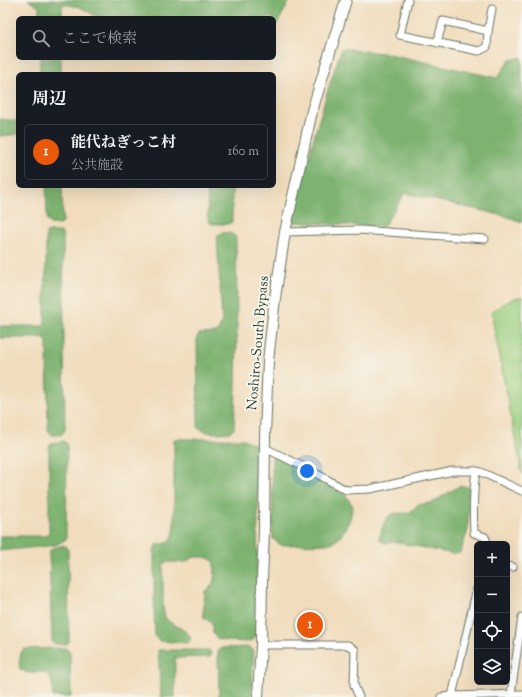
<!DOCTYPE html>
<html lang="ja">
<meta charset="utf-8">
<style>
body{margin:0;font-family:"Sorts Mill Goudy","Noto Serif JP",serif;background:#242831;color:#f1f3f6}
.controls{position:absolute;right:12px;bottom:12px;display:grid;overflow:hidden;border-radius:6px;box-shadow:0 4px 16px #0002}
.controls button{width:36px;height:36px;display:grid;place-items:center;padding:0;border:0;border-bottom:1px solid #363941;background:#171b24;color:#f1f3f6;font:20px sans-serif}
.you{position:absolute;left:307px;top:471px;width:14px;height:14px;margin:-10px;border:3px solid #fff;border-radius:50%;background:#1a73e8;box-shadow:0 0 0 6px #1a73e833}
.badge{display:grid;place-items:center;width:26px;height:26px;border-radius:50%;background:#ea580c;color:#fff;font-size:13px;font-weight:700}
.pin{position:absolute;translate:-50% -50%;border:2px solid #fff;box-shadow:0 1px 4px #0006}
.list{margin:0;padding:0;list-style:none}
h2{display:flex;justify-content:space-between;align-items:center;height:52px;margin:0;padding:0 16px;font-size:17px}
h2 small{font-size:13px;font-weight:400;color:#9ea1a6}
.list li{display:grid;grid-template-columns:26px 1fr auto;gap:12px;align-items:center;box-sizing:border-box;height:56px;margin:0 8px 8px;padding:0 8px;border:1px solid #363941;border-radius:6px}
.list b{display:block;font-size:15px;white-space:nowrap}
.list p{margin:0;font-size:13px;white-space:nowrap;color:#9ea1a6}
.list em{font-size:13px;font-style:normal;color:#9ea1a6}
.icon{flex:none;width:22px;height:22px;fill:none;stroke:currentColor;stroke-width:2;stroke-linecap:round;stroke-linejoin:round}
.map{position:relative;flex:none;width:522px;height:697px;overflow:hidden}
.search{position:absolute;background:#171b24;box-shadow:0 4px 16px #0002;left:16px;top:16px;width:260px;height:44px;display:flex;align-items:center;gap:10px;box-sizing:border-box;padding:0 14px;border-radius:6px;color:#9ea1a6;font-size:15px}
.panel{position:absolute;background:#171b24;box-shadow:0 4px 16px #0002;left:16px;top:72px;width:260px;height:116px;border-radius:6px}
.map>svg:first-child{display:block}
.green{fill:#9cd081;stroke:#5e865a}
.forest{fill:#7db26f;stroke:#4e7852}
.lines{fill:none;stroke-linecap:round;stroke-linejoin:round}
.minor-casing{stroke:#687564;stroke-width:9}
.highway-casing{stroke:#687564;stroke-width:12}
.minor{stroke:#fff;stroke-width:7}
.highway{stroke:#fff;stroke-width:10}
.labels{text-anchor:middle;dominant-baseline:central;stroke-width:4;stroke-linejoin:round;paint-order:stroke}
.street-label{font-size:14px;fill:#1f3d34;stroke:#f7f3e8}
</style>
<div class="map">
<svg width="522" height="697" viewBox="0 0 522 697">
<rect width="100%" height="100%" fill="#f7f3e8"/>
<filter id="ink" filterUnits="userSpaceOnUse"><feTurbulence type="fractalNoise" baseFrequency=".025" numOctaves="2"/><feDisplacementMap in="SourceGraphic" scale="8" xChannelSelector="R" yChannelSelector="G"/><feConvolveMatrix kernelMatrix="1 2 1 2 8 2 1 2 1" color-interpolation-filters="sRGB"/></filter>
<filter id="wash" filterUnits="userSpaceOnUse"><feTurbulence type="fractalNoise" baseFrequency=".012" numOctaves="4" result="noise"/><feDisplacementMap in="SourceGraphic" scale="16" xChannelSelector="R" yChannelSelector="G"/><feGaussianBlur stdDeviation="0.9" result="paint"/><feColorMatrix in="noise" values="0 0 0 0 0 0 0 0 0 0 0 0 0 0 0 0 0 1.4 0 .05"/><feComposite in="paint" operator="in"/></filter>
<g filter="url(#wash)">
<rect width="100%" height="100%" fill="#f1ddbd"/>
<polygon class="green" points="522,297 522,474 493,322 492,311 514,298"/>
<g class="forest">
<polygon points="28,0 290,0 277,24 274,27 274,18 99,18 80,7 62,4 62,18 39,18 39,7"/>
<polygon points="342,48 389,54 497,78 510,60 522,57 522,222 505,216 405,193 383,227 293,222 313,141 329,86"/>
<rect x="40" y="58" width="21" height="16"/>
<polygon points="0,119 18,121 18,134 0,136"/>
<polygon points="46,186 62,186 63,222 59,225 50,224 47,219"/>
<polygon points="207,186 232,186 232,222 228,224 211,224 208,220"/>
<polygon points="50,232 61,232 63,237 65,430 61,435 52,435 48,430 47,341 42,338 0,338 0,326 42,326 45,324 45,280 46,273 46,233"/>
<path d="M222,233h7l5,2 2,4c1,63 2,127 -2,190l-4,3c-11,1 -24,3 -32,-5l-1,-90 2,-3 16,-1 4,-3 3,-10 -5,-83z"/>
<path d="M174,439h69l13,6 3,4 -3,183 -3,7 -4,3 -23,-1 -8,-2 -5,-5 -1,-11 -8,-5 -1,-4 2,-23c2,-1 4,-2 5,-4 6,-5 5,-20 3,-27l-8,-3h-11l-9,5h-19l-3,3v42l2,10 5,5 15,9 5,5v5l-3,2 -28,-2 -4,-4 -1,-27v-59l2,-6c11,-1 15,-2 18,-13z"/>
<polygon points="64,441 67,444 66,539 56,545 0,551 0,536 45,536 49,532 49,447 51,443"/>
<polygon points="276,457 303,470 345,494 353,506 350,519 341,536 334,542 326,544 281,545 273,539 272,458"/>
<path d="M459,486h6l4,2 -1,42 -8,23 -7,1 -57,-12 -11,1 -6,-4c2,-6 5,-19 10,-23 5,-5 15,-1 21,-4 3,-2 5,-5 7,-7l15,-2z"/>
<polygon points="64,545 68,549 69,641 67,644 55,644 52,642 49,553 51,549"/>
<polygon points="249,647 254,651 251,697 219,697 218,652 221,648"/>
<polygon points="65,648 70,652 71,697 53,697 52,681 46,672 27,673 20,669 19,663 21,652 24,649"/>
<polygon points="158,650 209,650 211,652 210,657 175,658 175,697 161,697"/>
</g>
</g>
<g filter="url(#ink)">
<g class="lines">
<defs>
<g id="minor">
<polyline points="408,0 400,35 479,51 487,47 488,31 443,21 437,43"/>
<polyline points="488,31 492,9"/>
<polyline points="285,232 360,230 485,239"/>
<polyline points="265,448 310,470 346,490 370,489 453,471 476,471 481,472 522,491"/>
<path d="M476,471c-3,20 -3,41 -2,62l11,4 2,5v2"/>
<polyline points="507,566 513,567"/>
<polyline points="261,645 348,645 355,650 354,685 359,697"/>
<polyline points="511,694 522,617"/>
<polyline points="452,696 477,588"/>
<polyline points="441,697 452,696 522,694"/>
</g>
<polyline id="highway" points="258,697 261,645 262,581 264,530 265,436 268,361 275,298 285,232 312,111 346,0"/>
</defs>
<use href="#minor" class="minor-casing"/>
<use href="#highway" class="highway-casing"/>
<use href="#minor" class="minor"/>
<use href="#highway" class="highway"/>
</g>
</g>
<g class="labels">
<g class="street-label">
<text transform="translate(259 343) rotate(-85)">Noshiro-South Bypass</text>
</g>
</g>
</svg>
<div class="controls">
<button>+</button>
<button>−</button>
<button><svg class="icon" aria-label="locate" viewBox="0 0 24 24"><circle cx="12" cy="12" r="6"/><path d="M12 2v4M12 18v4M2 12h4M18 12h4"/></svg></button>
<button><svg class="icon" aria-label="layers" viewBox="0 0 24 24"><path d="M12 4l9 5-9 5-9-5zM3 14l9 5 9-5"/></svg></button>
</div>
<div class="you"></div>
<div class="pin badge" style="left:310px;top:625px">1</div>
<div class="search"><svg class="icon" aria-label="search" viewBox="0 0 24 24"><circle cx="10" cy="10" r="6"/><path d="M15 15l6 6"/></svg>ここで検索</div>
<section class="panel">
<h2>周辺<small></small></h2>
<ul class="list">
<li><span class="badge">1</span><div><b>能代ねぎっこ村</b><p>公共施設</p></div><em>160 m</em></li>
</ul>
</section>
</div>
